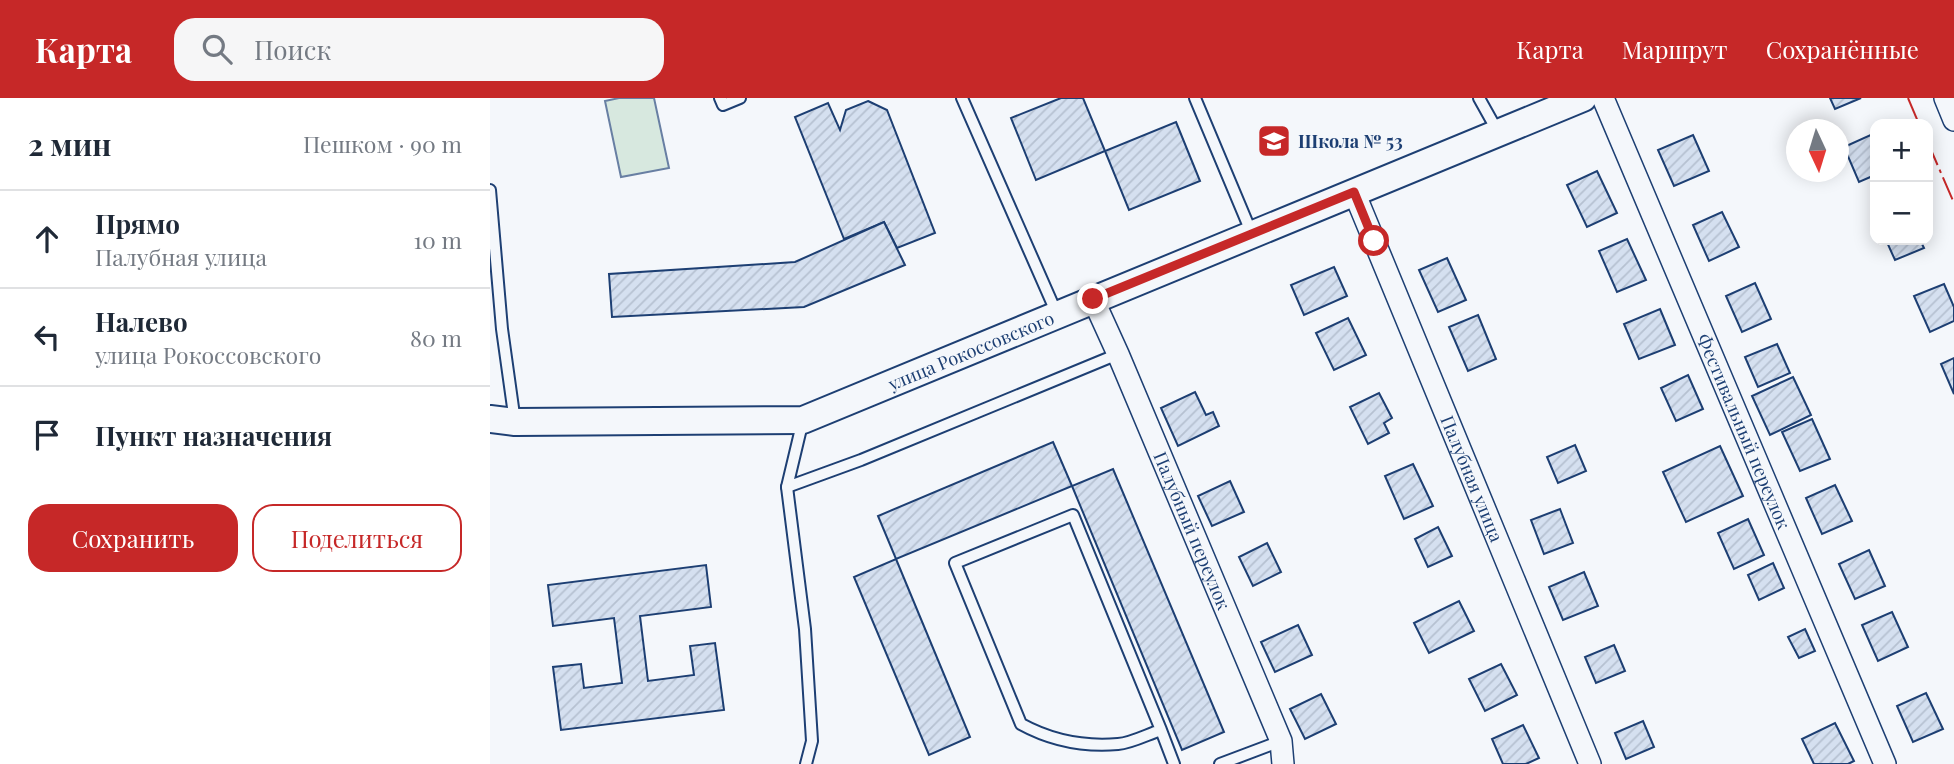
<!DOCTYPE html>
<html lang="ru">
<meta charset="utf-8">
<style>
body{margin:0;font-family:"Playfair Display",serif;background:#f6f6f7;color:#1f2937}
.controls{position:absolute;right:21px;top:21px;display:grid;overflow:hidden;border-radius:14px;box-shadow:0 4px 18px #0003}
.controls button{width:63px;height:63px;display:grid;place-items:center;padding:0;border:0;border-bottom:2px solid #e0e1e3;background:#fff;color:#1f2937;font:35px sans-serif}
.compass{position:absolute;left:1296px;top:21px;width:63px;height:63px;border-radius:50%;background:#fff;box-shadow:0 4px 18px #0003;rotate:176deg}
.stop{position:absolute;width:21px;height:21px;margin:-16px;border:5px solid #c62828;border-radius:50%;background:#fff}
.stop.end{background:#c62828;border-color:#fff;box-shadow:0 2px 7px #0008}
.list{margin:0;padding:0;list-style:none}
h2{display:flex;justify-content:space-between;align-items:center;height:91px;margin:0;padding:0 28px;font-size:30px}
h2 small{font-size:23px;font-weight:400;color:#747a83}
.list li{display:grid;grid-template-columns:46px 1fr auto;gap:21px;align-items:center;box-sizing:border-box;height:98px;padding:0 28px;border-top:2px solid #e0e1e3}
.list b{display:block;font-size:26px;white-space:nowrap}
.list p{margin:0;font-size:23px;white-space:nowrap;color:#747a83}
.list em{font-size:23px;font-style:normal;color:#747a83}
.actions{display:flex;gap:14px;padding:21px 28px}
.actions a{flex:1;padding:16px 0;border:2px solid #c62828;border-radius:21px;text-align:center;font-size:24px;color:#c62828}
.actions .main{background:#c62828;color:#fff}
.icon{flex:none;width:38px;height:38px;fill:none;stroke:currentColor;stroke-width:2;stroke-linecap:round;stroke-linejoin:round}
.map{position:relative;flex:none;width:1464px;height:666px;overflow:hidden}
header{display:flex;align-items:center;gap:42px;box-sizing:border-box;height:98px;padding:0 35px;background:#c62828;color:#fff}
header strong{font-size:33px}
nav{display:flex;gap:38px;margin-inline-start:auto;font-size:24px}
.search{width:490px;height:63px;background:#f6f6f7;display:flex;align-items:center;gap:18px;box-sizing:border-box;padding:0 24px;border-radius:21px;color:#747a83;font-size:26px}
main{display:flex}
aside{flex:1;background:#fff}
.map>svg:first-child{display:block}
.pitch{fill:#d7e8df;stroke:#687fa3;stroke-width:2}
.building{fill:url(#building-hatch);stroke:#1d3f73;stroke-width:2}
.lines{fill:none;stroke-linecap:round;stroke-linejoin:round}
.service-casing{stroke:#1d3f73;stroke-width:14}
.minor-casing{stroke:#1d3f73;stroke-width:24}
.tertiary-casing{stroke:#1d3f73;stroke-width:30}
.service{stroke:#f4f7fb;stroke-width:10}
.minor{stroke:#f4f7fb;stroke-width:21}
.tertiary{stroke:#f4f7fb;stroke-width:26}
.power{stroke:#c62828;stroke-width:2;stroke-dasharray:24 5 3.5 5;stroke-linecap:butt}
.route{stroke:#c62828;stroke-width:9}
.labels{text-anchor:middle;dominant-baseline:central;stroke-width:5;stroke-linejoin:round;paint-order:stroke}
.poi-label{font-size:18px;font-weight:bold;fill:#1d3f73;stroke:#f4f7fb;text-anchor:start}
.street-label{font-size:18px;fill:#1d3f73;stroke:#f4f7fb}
</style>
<header>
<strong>Карта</strong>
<div class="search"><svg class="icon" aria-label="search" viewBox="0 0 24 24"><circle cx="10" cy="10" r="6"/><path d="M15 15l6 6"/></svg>Поиск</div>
<nav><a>Карта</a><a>Маршрут</a><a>Сохранённые</a></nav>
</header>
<main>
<aside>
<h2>2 мин<small>Пешком · 90 m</small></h2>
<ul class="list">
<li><svg class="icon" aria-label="ahead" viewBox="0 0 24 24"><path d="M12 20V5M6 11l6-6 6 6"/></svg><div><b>Прямо</b><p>Палубная улица</p></div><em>10 m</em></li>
<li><svg class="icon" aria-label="left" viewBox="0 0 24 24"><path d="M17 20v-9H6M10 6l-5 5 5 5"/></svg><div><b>Налево</b><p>улица Рокоссовского</p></div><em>80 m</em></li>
<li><svg class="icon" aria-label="arrive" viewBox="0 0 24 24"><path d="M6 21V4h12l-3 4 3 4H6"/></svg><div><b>Пункт назначения</b></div></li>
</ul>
<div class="actions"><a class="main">Сохранить</a><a>Поделиться</a></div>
</aside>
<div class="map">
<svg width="1464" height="666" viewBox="0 0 1464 666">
<defs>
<pattern id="building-hatch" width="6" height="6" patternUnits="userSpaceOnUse" patternTransform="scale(1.75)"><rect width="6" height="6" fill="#d5e0f0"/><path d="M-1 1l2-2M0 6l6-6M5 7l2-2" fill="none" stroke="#b6c1d1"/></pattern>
</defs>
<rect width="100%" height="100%" fill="#f4f7fb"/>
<polygon class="pitch" points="129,0 164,0 179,70 131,79 115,3"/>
<g class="building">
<polygon points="571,0 593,0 615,53 546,82 521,20"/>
<polygon points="1340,0 1371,0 1345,11"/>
<polygon points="378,3 397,12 445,135 407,150 394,124 354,141 305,19 338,5 350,32 356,12"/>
<polygon points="686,24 710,83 639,112 615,53"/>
<polygon points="1385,35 1385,77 1369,84 1354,49"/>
<polygon points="1203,37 1219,73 1184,88 1168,52"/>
<polygon points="1107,73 1127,115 1097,129 1077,87"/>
<polygon points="1232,114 1249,149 1219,163 1203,127"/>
<polygon points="394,124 415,167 314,209 122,219 119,176 305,164"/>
<polygon points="1137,141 1156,182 1127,194 1109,153"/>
<polygon points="1396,142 1430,142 1434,150 1405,162"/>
<polygon points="957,160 976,202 948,214 929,172"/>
<polygon points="844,169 857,198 814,217 801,187"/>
<polygon points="1265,185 1281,221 1252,234 1236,198"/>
<polygon points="1454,186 1464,209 1464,223 1440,234 1424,198"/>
<polygon points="1170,211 1185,247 1149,261 1134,226"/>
<polygon points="988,217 1006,261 978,273 959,229"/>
<polygon points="858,220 876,257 844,272 826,235"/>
<polygon points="1287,246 1300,275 1268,289 1255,259"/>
<polygon points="1464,260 1464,296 1451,266"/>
<polygon points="1198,277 1213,311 1186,323 1171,290"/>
<polygon points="1303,279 1321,317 1280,337 1262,298"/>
<polygon points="705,294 716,317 723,314 729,328 688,348 671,310"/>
<polygon points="889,295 902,320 894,325 899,335 878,346 860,309"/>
<polygon points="1322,321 1340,361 1310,373 1292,334"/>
<polygon points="563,344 582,388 406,461 388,418"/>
<polygon points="1085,347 1096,373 1068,385 1057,359"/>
<polygon points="1230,348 1253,398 1196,424 1173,374"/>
<polygon points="923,366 943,408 914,421 895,378"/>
<polygon points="623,371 734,634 692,652 582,388"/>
<polygon points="740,383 754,414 722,428 708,398"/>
<polygon points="1345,387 1362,423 1332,436 1316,400"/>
<polygon points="1070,411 1083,445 1054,456 1041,422"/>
<polygon points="1258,421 1274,457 1244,471 1228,435"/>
<polygon points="948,429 962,458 938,469 925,441"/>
<polygon points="777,445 791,474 763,488 749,459"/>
<polygon points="1379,452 1395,488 1365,501 1349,466"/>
<polygon points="406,461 480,639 439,657 364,479"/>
<polygon points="1283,465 1294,490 1269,502 1258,477"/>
<polygon points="216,467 221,509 150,518 158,583 204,577 200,548 225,545 234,612 71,632 63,569 91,566 94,590 132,585 124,520 63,528 58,487"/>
<polygon points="1094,474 1108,508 1073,522 1059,489"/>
<polygon points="969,503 984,533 939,555 924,525"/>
<polygon points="1402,514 1418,549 1388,563 1372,527"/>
<polygon points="808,527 822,557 785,574 771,544"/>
<polygon points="1315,531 1325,553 1309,560 1298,539"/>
<polygon points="1124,547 1135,573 1106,585 1095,559"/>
<polygon points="1011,566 1027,597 995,613 979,581"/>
<polygon points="1436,595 1453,631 1423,644 1407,608"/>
<polygon points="831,596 846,626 815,641 800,611"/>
<polygon points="1153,623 1164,649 1136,661 1125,635"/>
<polygon points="1345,625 1364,663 1358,666 1324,666 1312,641"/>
<polygon points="1033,627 1049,660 1036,666 1013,666 1002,641"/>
</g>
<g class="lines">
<defs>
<g id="service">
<polyline points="230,0 233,7 250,0"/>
<polyline points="472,0 567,216"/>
<polyline points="705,0 762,136"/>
<polyline points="989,0 1008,34"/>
<polyline points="0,92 12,231 25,324"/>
<polyline points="313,322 297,389 371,362 628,256"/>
<polyline points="297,389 315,531 322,643 316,666"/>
<path d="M671,632c-13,4 -29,13 -43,14 -35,3 -66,-3 -97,-20l-66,-161 118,-48 88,215 13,34"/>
<polyline points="730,666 791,643"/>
</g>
<g id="minor">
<path id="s1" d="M1113,0l282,666"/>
<polyline points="1455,0 1464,22"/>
<path id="s2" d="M864,94l236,572"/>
<path id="s3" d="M603,201l25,55 163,387 2,23"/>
</g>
<g id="tertiary">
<path id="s4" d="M0,321l25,3 288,-2 780,-322"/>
</g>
</defs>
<use href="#service" class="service-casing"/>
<use href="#minor" class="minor-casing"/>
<use href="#tertiary" class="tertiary-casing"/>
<use href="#service" class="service"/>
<use href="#minor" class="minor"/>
<use href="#tertiary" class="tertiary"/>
<g class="power">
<polyline points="1418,0 1429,26"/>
<polyline points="1438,45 1464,105"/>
</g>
</g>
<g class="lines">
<polyline class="route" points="603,201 864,94 884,143"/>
</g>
<defs>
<symbol id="school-square" viewBox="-11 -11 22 22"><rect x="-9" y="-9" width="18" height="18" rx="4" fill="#c62828" stroke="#f4f7fb"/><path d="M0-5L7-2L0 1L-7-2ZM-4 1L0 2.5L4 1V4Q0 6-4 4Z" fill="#fff"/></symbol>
</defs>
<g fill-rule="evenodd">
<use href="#school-square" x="765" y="24" width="38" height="38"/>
</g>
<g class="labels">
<g class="poi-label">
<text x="808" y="43">Школа № 53</text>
</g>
<g class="street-label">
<text stroke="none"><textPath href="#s4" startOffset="495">улица Рокоссовского</textPath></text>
<text stroke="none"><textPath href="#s1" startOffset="362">Фестивальный переулок</textPath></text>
<text stroke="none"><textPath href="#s2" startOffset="310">Палубная улица</textPath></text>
<text stroke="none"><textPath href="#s3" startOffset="252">Палубный переулок</textPath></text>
</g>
</g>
</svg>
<div class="controls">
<button>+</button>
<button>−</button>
</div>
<svg class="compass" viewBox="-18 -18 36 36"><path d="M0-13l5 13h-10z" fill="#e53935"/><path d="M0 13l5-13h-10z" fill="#747a83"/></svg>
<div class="stop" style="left:884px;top:143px"></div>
<div class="stop end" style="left:603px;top:201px"></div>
</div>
</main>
